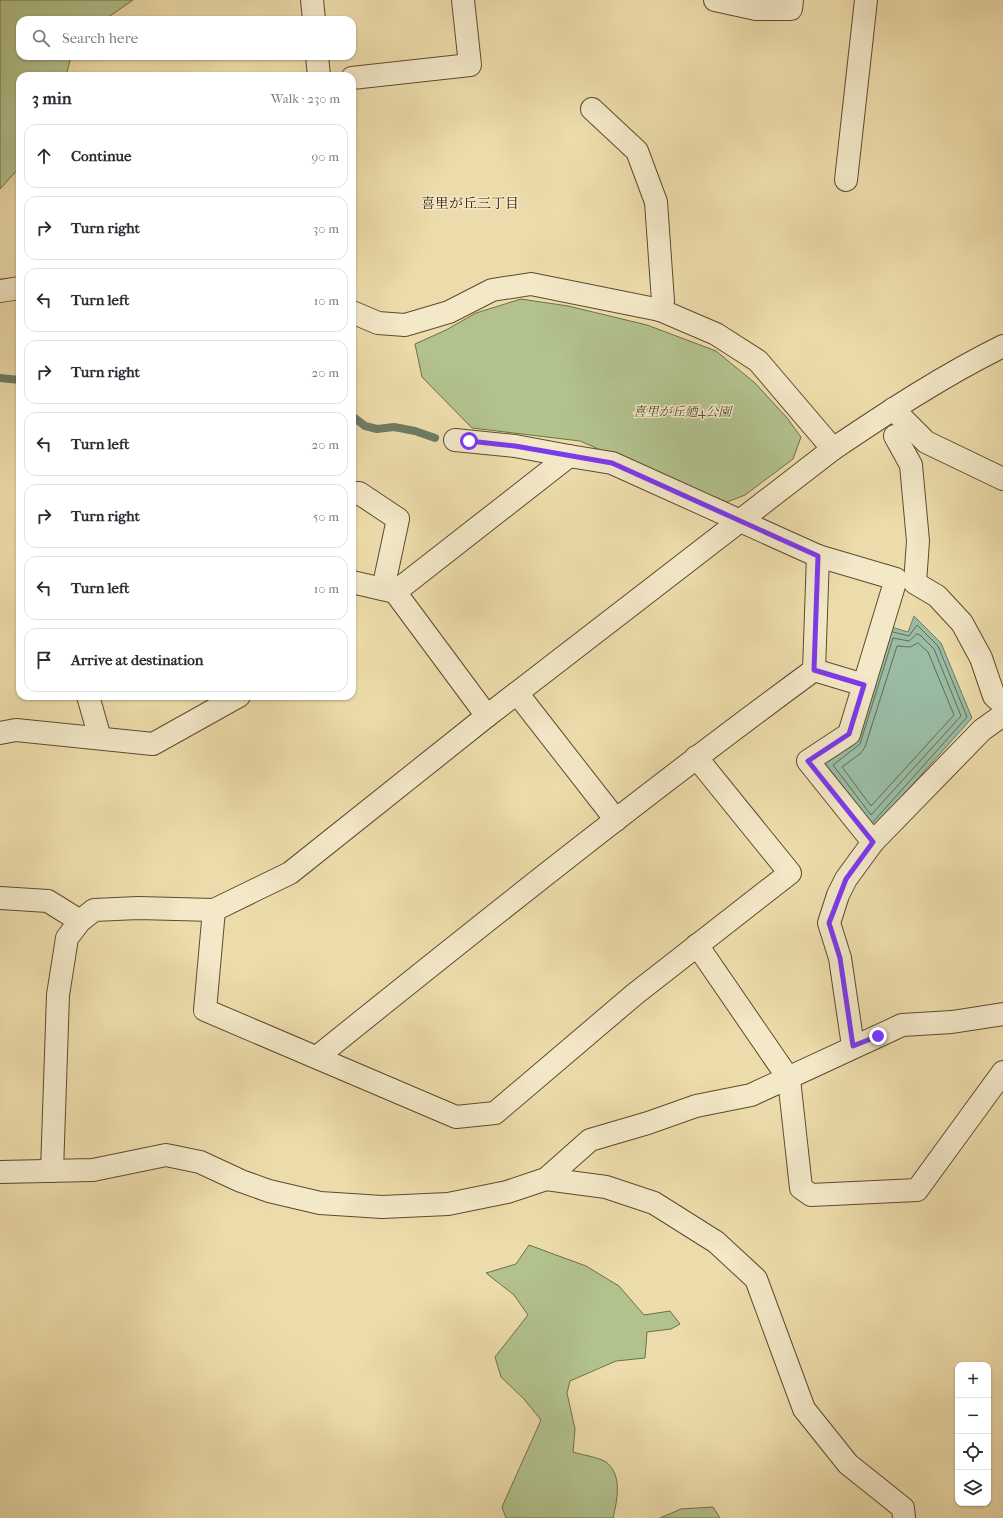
<!DOCTYPE html>
<meta charset="utf-8">
<style>
body{margin:0;font-family:"IM FELL French Canon","Noto Serif JP",serif;background:#f7f7f7;color:#2b2b33}
.controls{position:absolute;right:12px;bottom:12px;display:grid;overflow:hidden;border-radius:8px;box-shadow:0 1px 3px #0004}
.controls button{width:36px;height:36px;display:grid;place-items:center;padding:0;border:0;border-bottom:1px solid #e1e1e2;background:#fff;color:#2b2b33;font:20px sans-serif}
.stop{position:absolute;width:12px;height:12px;margin:-9px;border:3px solid #7c3aed;border-radius:50%;background:#fff}
.stop.end{background:#7c3aed;border-color:#fff;box-shadow:0 1px 4px #0008}
.list{margin:0;padding:0;list-style:none}
h2{display:flex;justify-content:space-between;align-items:center;height:52px;margin:0;padding:0 16px;font-size:17px}
h2 small{font-size:13px;font-weight:400;color:#7c7c81}
.list li{display:grid;grid-template-columns:26px 1fr auto;gap:12px;align-items:center;box-sizing:border-box;height:64px;margin:0 8px 8px;padding:0 8px;border:1px solid #e1e1e2;border-radius:12px}
.list b{display:block;font-size:15px;white-space:nowrap}
.list em{font-size:13px;font-style:normal;color:#7c7c81}
.icon{flex:none;width:22px;height:22px;fill:none;stroke:currentColor;stroke-width:2;stroke-linecap:round;stroke-linejoin:round}
.map{position:relative;flex:none;width:1003px;height:1518px;overflow:hidden}
.search{position:absolute;background:#fff;box-shadow:0 1px 3px #0004;left:16px;top:16px;width:340px;height:44px;display:flex;align-items:center;gap:10px;box-sizing:border-box;padding:0 14px;border-radius:12px;color:#7c7c81;font-size:15px}
.panel{position:absolute;background:#fff;box-shadow:0 1px 3px #0004;left:16px;top:72px;width:340px;height:628px;border-radius:12px}
.map>svg:first-child{display:block}
.green{fill:#b2c28d;stroke:#706e48}
.water{fill:#9abca4;stroke:#6f7b64}
.lines{fill:none;stroke-linecap:round;stroke-linejoin:round}
.shore{stroke:#646a54;stroke-width:1}
.stream{stroke:#6f7b64;stroke-width:8}
.minor-casing{stroke:#5e4a2e;stroke-width:24}
.tertiary-casing{stroke:#5e4a2e;stroke-width:24}
.minor{stroke:#f3e8c8;stroke-width:22}
.tertiary{stroke:#f3e8c8;stroke-width:22}
.route{stroke:#7c3aed;stroke-width:5}
.labels{text-anchor:middle;dominant-baseline:central;stroke-width:3;stroke-linejoin:round;paint-order:stroke}
.park-label{font-size:13px;font-style:italic;fill:#564c2d;stroke:#f3e8c8}
.neighbourhood-label{font-size:14px;fill:#2e1904;stroke:#f3e8c8}
</style>
<div class="map">
<svg width="1003" height="1518" viewBox="0 0 1003 1518">
<rect width="100%" height="100%" fill="#eddcab"/>
<filter id="stains"><feTurbulence type="fractalNoise" baseFrequency=".005" numOctaves="4"/><feColorMatrix values="0 0 0 0 .2 0 0 0 0 .09 0 0 0 0 .02 0 0 0 .5 -.17"/></filter>
<radialGradient id="worn" r=".72"><stop offset=".6" stop-color="#630" stop-opacity="0"/><stop offset="1" stop-color="#630" stop-opacity=".3"/></radialGradient>
<g class="green">
<polygon points="0,0 133,0 104,20 20,20 20,56 71,56 66,76 20,76 20,167 0,189"/>
<polygon points="521,299 568,306 647,325 716,351 755,383 787,418 801,437 793,459 745,495 727,502 677,483 580,441 472,428 422,377 415,344 446,330 476,313"/>
<path d="M529,1245l57,21 33,20 25,29 26,-4 10,13 -9,5 -24,3 -2,26 -29,3 -46,20 -3,12 8,36 -2,23c9,3 25,5 33,10 17,13 11,39 7,56h-107l-4,-11 39,-87 -17,-21 -23,-22 -6,-20 33,-42 -14,-20 -28,-22 30,-9z"/>
<polygon points="713,1507 720,1518 660,1518 681,1509"/>
</g>
<polygon class="water" points="914,616 941,643 972,718 871,831 819,764 852,741 888,626 908,632"/>
<g class="lines">
<g class="shore">
<polygon points="917,634 920,635 934,649 961,716 871,815 833,765 860,744 893,638 909,641"/>
<polygon points="918,643 928,652 954,715 871,806 842,767 861,753 865,747 897,646 910,647"/>
<polyline points="873,822 967,717 938,646 917,625 909,636 893,632"/>
</g>
<g class="stream">
<polyline points="0,378 20,380"/>
<polyline points="352,416 365,426 377,429 394,427 415,431 435,438"/>
</g>
<defs>
<g id="minor">
<polyline points="312,0 314,20"/>
<polyline points="715,0 756,9 791,9 792,0"/>
<polyline points="317,56 319,76"/>
<polyline points="352,78 470,65 463,0"/>
<polyline points="592,109 637,151 656,202 663,301 660,310"/>
<polyline points="846,180 866,0"/>
<polyline points="0,291 20,288"/>
<polyline points="352,312 378,323 405,325 449,312 492,290 531,284 660,310 716,334 758,361 833,449"/>
<polyline points="893,409 926,442 1003,479"/>
<polyline points="895,436 911,465 918,541 915,583 937,596 962,623 981,658 994,696 1003,704"/>
<polyline points="455,440 515,446 569,456"/>
<polyline points="352,494 359,493 398,519 383,589"/>
<polyline points="352,582 395,592 487,716"/>
<polyline points="395,592 569,456 612,463 818,556 896,579 849,734 808,761 873,842"/>
<polyline points="814,670 864,685"/>
<polyline points="517,693 616,820"/>
<polyline points="88,696 100,738"/>
<polyline points="0,733 16,730 153,744 239,696"/>
<polyline points="0,898 48,901 80,921"/>
<polyline points="214,910 205,1010 456,1117 495,1113 635,994 790,873 696,757"/>
<polyline points="697,945 789,1079 801,1188 811,1195 917,1190 1003,1072"/>
<polyline points="853,1046 840,958 829,923 838,895 846,879 873,842 982,730 1003,715"/>
<path d="M317,1057c164,-132 328,-263 497,-387l4,-114"/>
<polyline points="0,1172 93,1170 166,1155 200,1162 241,1181 269,1191 320,1203 382,1207 448,1204 507,1192 546,1179 590,1140 648,1123 696,1106 751,1095 902,1025 952,1022 1003,1014"/>
<polyline points="546,1179 606,1187 654,1203 716,1242 756,1279 804,1409 848,1464 903,1508 904,1518"/>
</g>
<path id="tertiary" d="M52,1171l6,-176 9,-57 13,-17 14,-11 44,-2 76,2 76,-37 197,-157 346,-267c55,-37 111,-74 170,-103"/>
</defs>
<use href="#minor" class="minor-casing"/>
<use href="#tertiary" class="tertiary-casing"/>
<use href="#minor" class="minor"/>
<use href="#tertiary" class="tertiary"/>
</g>
<g class="lines">
<polyline class="route" points="469,441 515,446 612,463 818,556 814,670 864,685 849,734 808,761 873,842 846,879 829,923 840,958 853,1046 878,1036"/>
</g>
<g class="labels">
<g class="park-label">
<text x="682" y="411">喜里が丘廼4公園</text>
</g>
<g class="neighbourhood-label">
<text x="470" y="203">喜里が丘三丁目</text>
</g>
</g>
<rect width="100%" height="100%" filter="url(#stains)"/>
<rect width="100%" height="100%" fill="url(#worn)"/>
</svg>
<div class="controls">
<button>+</button>
<button>−</button>
<button><svg class="icon" aria-label="locate" viewBox="0 0 24 24"><circle cx="12" cy="12" r="6"/><path d="M12 2v4M12 18v4M2 12h4M18 12h4"/></svg></button>
<button><svg class="icon" aria-label="layers" viewBox="0 0 24 24"><path d="M12 4l9 5-9 5-9-5zM3 14l9 5 9-5"/></svg></button>
</div>
<div class="stop" style="left:469px;top:441px"></div>
<div class="stop end" style="left:878px;top:1036px"></div>
<div class="search"><svg class="icon" aria-label="search" viewBox="0 0 24 24"><circle cx="10" cy="10" r="6"/><path d="M15 15l6 6"/></svg>Search here</div>
<section class="panel">
<h2>3 min<small>Walk · 230 m</small></h2>
<ul class="list">
<li><svg class="icon" aria-label="ahead" viewBox="0 0 24 24"><path d="M12 20V5M6 11l6-6 6 6"/></svg><div><b>Continue</b></div><em>90 m</em></li>
<li><svg class="icon" aria-label="right" viewBox="0 0 24 24"><path d="M7 20v-9h11M14 6l5 5-5 5"/></svg><div><b>Turn right</b></div><em>30 m</em></li>
<li><svg class="icon" aria-label="left" viewBox="0 0 24 24"><path d="M17 20v-9H6M10 6l-5 5 5 5"/></svg><div><b>Turn left</b></div><em>10 m</em></li>
<li><svg class="icon" aria-label="right" viewBox="0 0 24 24"><path d="M7 20v-9h11M14 6l5 5-5 5"/></svg><div><b>Turn right</b></div><em>20 m</em></li>
<li><svg class="icon" aria-label="left" viewBox="0 0 24 24"><path d="M17 20v-9H6M10 6l-5 5 5 5"/></svg><div><b>Turn left</b></div><em>20 m</em></li>
<li><svg class="icon" aria-label="right" viewBox="0 0 24 24"><path d="M7 20v-9h11M14 6l5 5-5 5"/></svg><div><b>Turn right</b></div><em>50 m</em></li>
<li><svg class="icon" aria-label="left" viewBox="0 0 24 24"><path d="M17 20v-9H6M10 6l-5 5 5 5"/></svg><div><b>Turn left</b></div><em>10 m</em></li>
<li><svg class="icon" aria-label="arrive" viewBox="0 0 24 24"><path d="M6 21V4h12l-3 4 3 4H6"/></svg><div><b>Arrive at destination</b></div></li>
</ul>
</section>
</div>
